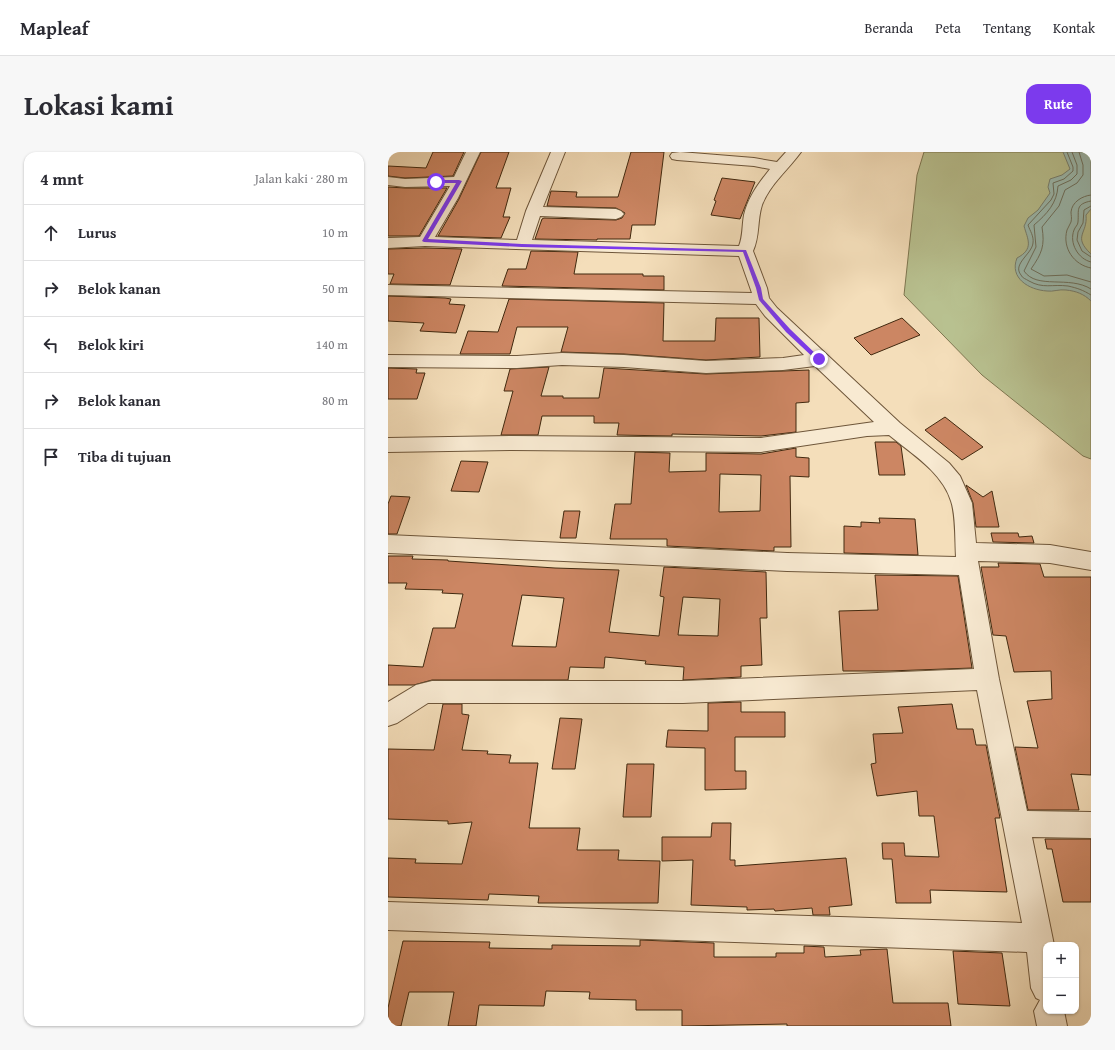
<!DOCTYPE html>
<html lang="id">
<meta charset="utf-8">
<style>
body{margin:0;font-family:"Gentium Book Plus",serif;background:#f7f7f7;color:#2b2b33}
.controls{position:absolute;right:12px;bottom:12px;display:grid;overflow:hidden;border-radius:8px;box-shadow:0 1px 3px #0004}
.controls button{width:36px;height:36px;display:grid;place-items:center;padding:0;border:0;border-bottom:1px solid #e1e1e2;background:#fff;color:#2b2b33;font:20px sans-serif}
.stop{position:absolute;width:12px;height:12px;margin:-9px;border:3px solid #7c3aed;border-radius:50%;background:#fff}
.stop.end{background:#7c3aed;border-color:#fff;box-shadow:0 1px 4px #0008}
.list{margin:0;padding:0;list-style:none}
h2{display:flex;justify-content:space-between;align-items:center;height:52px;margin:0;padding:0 16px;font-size:17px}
h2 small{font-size:13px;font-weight:400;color:#7c7c81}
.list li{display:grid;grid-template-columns:26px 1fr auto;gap:12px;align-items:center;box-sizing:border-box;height:56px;padding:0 16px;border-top:1px solid #e1e1e2}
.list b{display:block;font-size:15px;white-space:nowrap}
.list em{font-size:13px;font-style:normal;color:#7c7c81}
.icon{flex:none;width:22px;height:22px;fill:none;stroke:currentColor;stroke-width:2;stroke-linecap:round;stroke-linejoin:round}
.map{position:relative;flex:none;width:703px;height:874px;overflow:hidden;border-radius:12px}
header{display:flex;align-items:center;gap:24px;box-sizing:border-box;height:56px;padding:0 20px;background:#fff;border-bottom:1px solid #e1e1e2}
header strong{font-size:19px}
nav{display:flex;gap:22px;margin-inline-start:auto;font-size:14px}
.intro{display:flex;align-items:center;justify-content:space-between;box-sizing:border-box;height:96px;padding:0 24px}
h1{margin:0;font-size:28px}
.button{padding:10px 18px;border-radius:12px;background:#7c3aed;color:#fff;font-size:14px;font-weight:700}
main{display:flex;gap:24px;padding:0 24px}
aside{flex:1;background:#fff;border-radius:12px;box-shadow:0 1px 3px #0004}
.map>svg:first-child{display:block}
.green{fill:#b9c291;stroke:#7d7650}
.water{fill:#9cbcb2;stroke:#788171}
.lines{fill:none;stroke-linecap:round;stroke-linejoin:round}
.shore{stroke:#6e7260;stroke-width:1}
.building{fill:#cc8663;stroke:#41290f;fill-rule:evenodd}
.minor-casing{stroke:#6e563a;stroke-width:2}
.minor{fill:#f8ead2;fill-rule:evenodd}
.route{fill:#7c3aed}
</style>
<header>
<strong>Mapleaf</strong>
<nav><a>Beranda</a><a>Peta</a><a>Tentang</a><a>Kontak</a></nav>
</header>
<div class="intro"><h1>Lokasi kami</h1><a class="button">Rute</a></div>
<main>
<aside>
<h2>4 mnt<small>Jalan kaki · 280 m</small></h2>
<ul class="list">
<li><svg class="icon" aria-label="ahead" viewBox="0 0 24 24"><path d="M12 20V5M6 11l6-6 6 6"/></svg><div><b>Lurus</b></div><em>10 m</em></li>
<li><svg class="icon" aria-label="right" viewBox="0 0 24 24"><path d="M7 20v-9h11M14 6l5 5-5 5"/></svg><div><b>Belok kanan</b></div><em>50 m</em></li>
<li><svg class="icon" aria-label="left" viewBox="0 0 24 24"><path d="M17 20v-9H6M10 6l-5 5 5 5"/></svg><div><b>Belok kiri</b></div><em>140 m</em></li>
<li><svg class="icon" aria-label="right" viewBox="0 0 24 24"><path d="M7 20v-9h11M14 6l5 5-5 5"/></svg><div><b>Belok kanan</b></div><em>80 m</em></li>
<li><svg class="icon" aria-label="arrive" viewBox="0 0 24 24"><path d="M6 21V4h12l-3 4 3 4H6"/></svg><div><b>Tiba di tujuan</b></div></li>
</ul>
</aside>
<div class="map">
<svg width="703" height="874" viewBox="0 0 703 874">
<rect width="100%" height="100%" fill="#f4deba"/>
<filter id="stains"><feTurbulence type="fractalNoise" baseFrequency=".005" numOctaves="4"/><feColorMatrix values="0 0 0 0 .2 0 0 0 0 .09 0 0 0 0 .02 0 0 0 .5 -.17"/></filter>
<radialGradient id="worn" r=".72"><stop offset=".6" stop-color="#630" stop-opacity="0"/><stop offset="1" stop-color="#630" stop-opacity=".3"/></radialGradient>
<polygon class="green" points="536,0 703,0 703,307 695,304 594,223 516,143 529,23"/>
<path class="water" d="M675,0h28v57l-5,6c2,19 -14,21 5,39v47c-7,-7 -15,-10 -25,-11 -7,-1 -13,2 -19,1 -18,-1 -38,-13 -30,-33 17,-9 11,-18 7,-32l4,-8 10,-8 12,-17 -2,-6 2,-8 12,-4 8,-6z"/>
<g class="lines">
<g class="shore">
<path d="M679,0l6,15v4l-9,8 -11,4 1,11 -3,6 -23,25c2,6 6,11 5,18 -1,11 -21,21 -12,32 1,3 5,4 8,6 14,8 23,3 39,5 9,2 15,4 23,9"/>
<path d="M684,0l5,13v9l-6,6 -13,6c-1,17 -11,28 -24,39l2,22 -12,24c13,19 45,4 67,18"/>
<path d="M691,0l4,13v10l-6,8 -12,7 -6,16 -17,21c3,19 0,26 -11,42l13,7 23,-1 24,7"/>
<path d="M703,43c-9,1 -19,7 -20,17 0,3 1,6 0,10 -1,3 -3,5 -4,8 -5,18 7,35 24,38"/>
<path d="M703,49c-16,3 -12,9 -13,21 0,3 -3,5 -4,8 -5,13 4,29 17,32"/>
<polyline points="703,54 696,58 695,71 690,80 689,88 694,99 703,105"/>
</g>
</g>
<g class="building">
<polygon points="45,0 76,0 65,24 17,26 0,24 0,14 38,16"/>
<polygon points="93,0 121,0 108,36 123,36 115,65 122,65 113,86 50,84 71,47"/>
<polygon points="243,0 276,0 267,73 244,73 242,87 209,87 209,88 147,87 154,67 156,66 228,68 234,66 237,61 228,56 159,54 163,39 189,40 188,45 230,45"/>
<polygon points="334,26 367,30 352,67 323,63 328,49 326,48"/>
<polygon points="0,35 17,36 59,36 31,84 0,84"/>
<polygon points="37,96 74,97 62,133 2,132 6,122 0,122 0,97"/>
<polygon points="143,99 190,100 186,122 255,122 255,124 276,124 276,138 114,134 120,117 138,117"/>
<polygon points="0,144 57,146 63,147 61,152 77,153 68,181 32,179 36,171 0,169"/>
<polygon points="121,147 276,151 275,189 327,189 328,166 371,166 372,205 318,208 236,202 173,200 180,175 129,175 122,202 72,202 80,179 110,180"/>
<polygon points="514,166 532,183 483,203 466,186"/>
<polygon points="161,215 153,244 175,244 175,246 211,246 216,216 318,222 421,218 421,250 408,251 408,280 373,284 284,282 284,284 229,283 231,271 206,271 206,264 154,264 150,283 113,283 125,239 116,239 122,217"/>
<polygon points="0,216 29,217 28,221 37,221 29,247 0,247"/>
<polygon points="557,265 595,295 574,308 537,278"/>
<polygon points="487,290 508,290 513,294 517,323 491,323"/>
<path d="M408,296v9l13,1v19l-19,-1 1,71h-17v4l-107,-5v-7h-57l5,-35h16l4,-52 35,1 -1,19 37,-1v-18l55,1zM332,322l41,1 -1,36 -41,1z"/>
<polygon points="73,309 100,310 91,340 63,339"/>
<polygon points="578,333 595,345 604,339 611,375 588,375 585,351"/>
<polygon points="3,344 22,345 9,382 0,382 0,352"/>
<polygon points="176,359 192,359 188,386 172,386"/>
<polygon points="491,366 527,367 530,403 456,401 456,374 473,375 473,370 492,371"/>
<polygon points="603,381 630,381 631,385 644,384 646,391 605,390"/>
<path d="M0,404h25l-1,3 36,1v1l107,7 64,2 -10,62 50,4 5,-39 -4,-1 4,-29 102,5 1,46h-7l2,47 -21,1v11l-58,3 1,-13 -39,-3 1,-3 -41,-4 -1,11 -34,-1 -2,13h-136l-18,5h-26v-20l35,2 10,-39h22l8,-34 -21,-1 1,-3 -38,-1 2,-6h-19zM134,443l42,3 -8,49 -44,-1zM295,445l37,2 -2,37 -40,-1z"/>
<polygon points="610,411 652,412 656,425 703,425 703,623 683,622 691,658 640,658 627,595 650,596 639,549 664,547 663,519 626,520 618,484 605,483 593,415 611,415"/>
<polygon points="487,423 570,424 584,516 501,519 455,519 451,459 490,458"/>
<polygon points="353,550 353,560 397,560 397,585 347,585 347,619 358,619 358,637 317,638 317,596 278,595 280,578 320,579 320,551"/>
<polygon points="55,552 74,552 74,562 81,563 74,598 100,599 99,602 123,603 121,611 150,611 141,676 192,676 189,698 231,698 230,708 272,709 270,751 150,751 151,744 101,742 100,748 0,745 0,706 28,707 27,711 74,712 84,670 60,672 60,669 0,667 0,597 46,598"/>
<polygon points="564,552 569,577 585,577 588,593 598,593 612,666 607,666 619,740 542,738 543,751 508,751 504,707 495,707 494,691 516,691 517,704 551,705 546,664 531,664 529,639 489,644 483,612 488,611 485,582 515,581 510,555"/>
<polygon points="172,566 194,567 187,617 164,617"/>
<polygon points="239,612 266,612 263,665 235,665"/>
<polygon points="324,671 343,671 342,708 347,708 347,714 458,706 464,753 441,755 442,763 425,763 424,756 387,759 386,757 359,758 359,755 303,753 305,708 274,709 274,685 323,685"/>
<polygon points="657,687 703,687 703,750 675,750 664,697 659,697"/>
<polygon points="252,788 326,791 326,805 388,805 388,801 416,801 416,794 436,795 437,805 473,803 472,798 499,797 505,851 560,851 563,874 399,874 399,872 294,874 294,858 248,858 248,848 201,847 202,840 158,839 156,854 91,853 88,874 60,874 66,840 21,840 13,874 0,874 0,856 15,789 102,790 101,796 164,797 164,793 252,794"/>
<polygon points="565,799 614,801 622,854 570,852"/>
</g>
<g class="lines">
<defs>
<path id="minor" d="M78,0h14l-22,46 -23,39 82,3 9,-29 25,-59h14l-22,55 73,2 5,2 3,3 -3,3 -5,2 -76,-3 -8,24 207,6c4,-10 3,-20 5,-31 4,-18 15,-32 26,-46l-16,-3 -77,-6 -5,-1 -2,-3 2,-3 8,-1 74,6 23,4 9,-10h15c-13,18 -31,32 -39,53 -5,15 -2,31 -9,46l14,37 2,10 8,10 123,115 49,40 11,13 12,27 4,40 74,2 41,7v18l-41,-7 -72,-2 21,118 28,132 64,1v26l-59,-1 22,108h-8v66h18l3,15h-30l-3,-15 6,-11 -4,-2 -5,-10 -4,-36 -639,-22v-28l634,21 -45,-233 -294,13h-255l-31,20 -9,3v-24l28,-17 16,-4h251l291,-12 -15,-94 -172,-4 -399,-18v-18l399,18 169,4c-1,-16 0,-42 -5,-56 -9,-29 -39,-47 -62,-66l-22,1 -106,16 -249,-2 -124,2v-14l124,-2 249,2 113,-16 -59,-56 -32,4 -77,3 -82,-6 -62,-2 -45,3 -129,-1v-12l129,1 45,-3 62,2 82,6 77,-3 21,-3 -39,-39 -9,-12 -368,-9v-10l364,8 -13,-37 -314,-10 -37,2v-10l32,-1 30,-51 -45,1 -17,-2v-8l17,2 49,-2z"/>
</defs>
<use href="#minor" class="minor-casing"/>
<use href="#minor" class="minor"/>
</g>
<polygon class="route" points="48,28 71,28 74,29 40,87 134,92 358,98 373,136 375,147 402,177 433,207 429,209 398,180 371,148 368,136 355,100 134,95 36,90 34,89 68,31 47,31"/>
<rect width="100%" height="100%" filter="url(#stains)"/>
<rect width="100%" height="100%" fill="url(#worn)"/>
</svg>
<div class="controls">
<button>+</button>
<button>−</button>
</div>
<div class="stop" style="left:48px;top:30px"></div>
<div class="stop end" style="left:431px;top:207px"></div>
</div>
</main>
